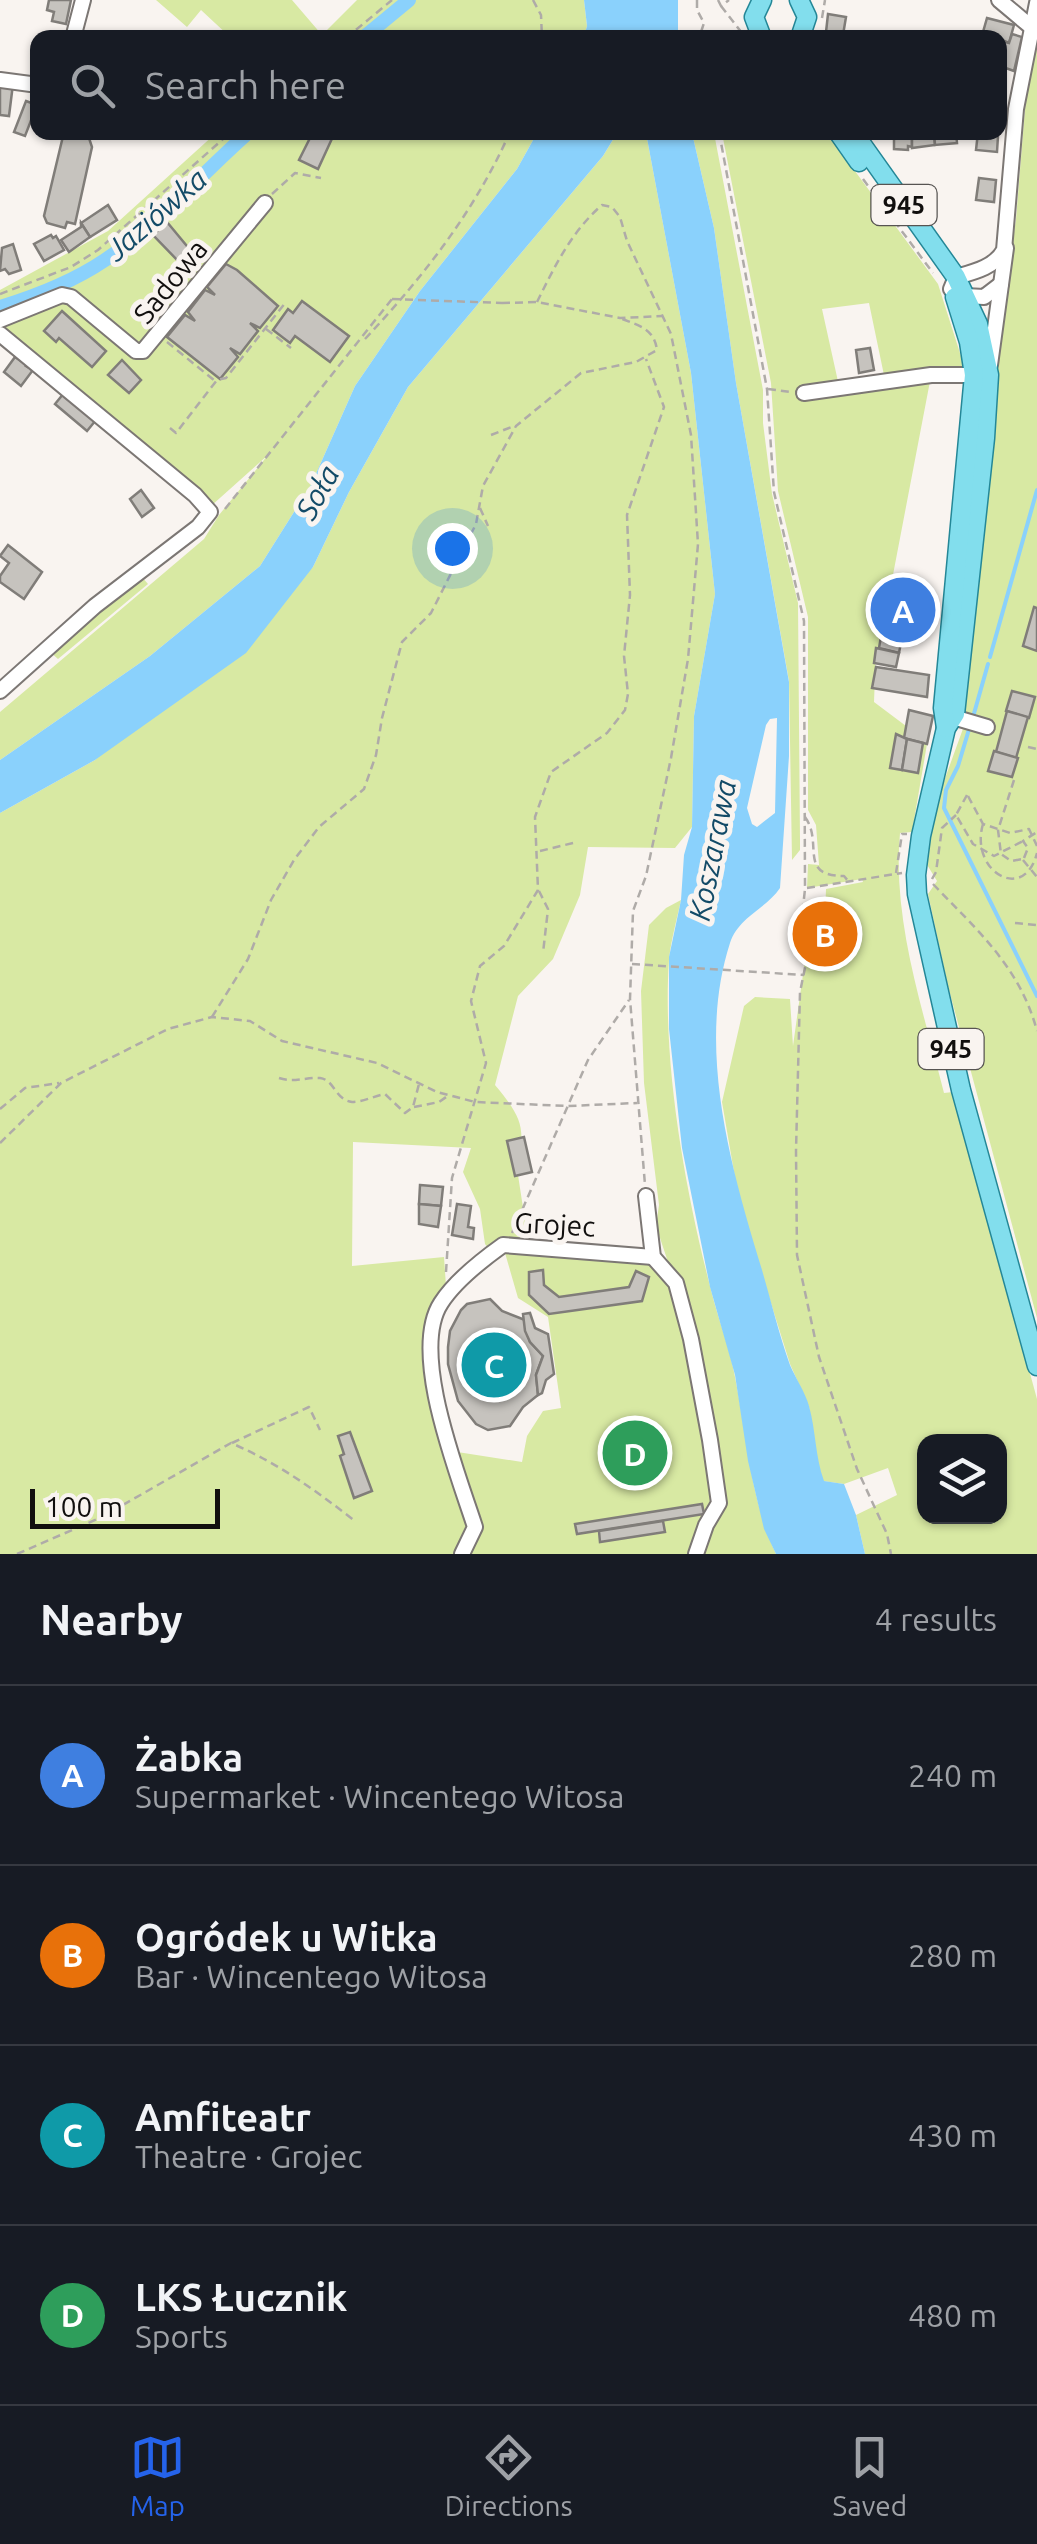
<!DOCTYPE html>
<meta charset="utf-8">
<style>
body{margin:0;font-family:Ubuntu,sans-serif;background:#20242c;color:#f1f3f6}
.controls{position:absolute;right:30px;bottom:30px;display:grid;overflow:hidden;border-radius:20px;box-shadow:0 2px 8px #0004}
.controls button{width:90px;height:90px;display:grid;place-items:center;padding:0;border:0;border-bottom:2px solid #363941;background:#171b24;color:#f1f3f6;font:50px sans-serif}
.scale{position:absolute;left:30px;bottom:25px;width:190px;box-sizing:border-box;padding-left:10px;border:5px solid #110f0e;border-top:0;font-size:28px;line-height:35px;white-space:nowrap;color:#110f0e;-webkit-text-stroke:8px #f9f4f0;paint-order:stroke}
.you{position:absolute;left:452px;top:548px;width:35px;height:35px;margin:-25px;border:8px solid #fff;border-radius:50%;background:#1a73e8;box-shadow:0 0 0 15px #1a73e833}
.badge{display:grid;place-items:center;width:65px;height:65px;border-radius:50%;background:#2563eb;color:#fff;font-size:32px;font-weight:700}
.pin{position:absolute;translate:-50% -50%;border:5px solid #fff;box-shadow:0 2px 10px #0006}
.list{margin:0;padding:0;list-style:none}
h2{display:flex;justify-content:space-between;align-items:center;height:130px;margin:0;padding:0 40px;font-size:42px}
h2 small{font-size:32px;font-weight:400;color:#9ea1a6}
.list li{display:grid;grid-template-columns:65px 1fr auto;gap:30px;align-items:center;box-sizing:border-box;height:180px;padding:0 40px;border-top:2px solid #363941}
.list b{display:block;font-size:38px;white-space:nowrap}
.list p{margin:0;font-size:32px;white-space:nowrap;color:#9ea1a6}
.list em{font-size:32px;font-style:normal;color:#9ea1a6}
.icon{flex:none;width:55px;height:55px;fill:none;stroke:currentColor;stroke-width:2;stroke-linecap:round;stroke-linejoin:round}
.map{position:relative;flex:none;width:1037px;height:1554px;overflow:hidden}
.search{position:absolute;background:#171b24;box-shadow:0 2px 8px #0004;left:30px;right:30px;top:30px;height:110px;display:flex;align-items:center;gap:25px;box-sizing:border-box;padding:0 35px;border-radius:20px;color:#9ea1a6;font-size:38px}
.sheet{height:850px;background:#171b24}
nav{display:flex;justify-content:space-around;align-items:center;box-sizing:border-box;height:140px;border-top:2px solid #363941;background:#171b24;font-size:28px;color:#9ea1a6}
nav a{display:grid;justify-items:center;gap:5px}
nav .on{color:#2563eb}
.map>svg:first-child{display:block}
.green{fill:#d8e9a3;fill-rule:evenodd}
.water{fill:#8ad1fc;fill-rule:evenodd}
.lines{fill:none;stroke-linecap:round;stroke-linejoin:round}
.stream{stroke:#8ad1fc;stroke-width:4}
.canal{stroke:#8ad1fc;stroke-width:14}
.building{fill:#c6c3be;stroke:#807d79;stroke-width:2.5}
.minor-casing{stroke:#7c7774;stroke-width:18}
.major-casing{stroke:#248797;stroke-width:21}
.path{stroke:#afaba8;stroke-width:2.5;stroke-dasharray:8 5;stroke-linecap:butt}
.minor{stroke:#fff;stroke-width:14}
.major{stroke:#82deed;stroke-width:18}
.path-bridge{stroke:#afaba8;stroke-width:2.5;stroke-dasharray:8 5;stroke-linecap:butt}
.labels{text-anchor:middle;dominant-baseline:central;stroke-width:10;stroke-linejoin:round;paint-order:stroke}
.shield{fill:#f9f4f0;stroke:#575452;stroke-width:2.5}
.shield-label{font-size:25px;font-weight:bold;fill:#110f0e}
.street-label{font-size:28px;fill:#110f0e;stroke:#f9f4f0}
.water-label{font-size:30px;font-style:italic;fill:#134b68;stroke:#f9f4f0}
</style>
<div class="map">
<svg width="1037" height="1554" viewBox="0 0 1037 1554">
<rect width="100%" height="100%" fill="#f9f4f0"/>
<g class="green">
<polygon points="156,0 292,0 322,35 357,0 584,0 587,26 584,38 230,37 201,10 187,27"/>
<polygon points="1037,34 1037,1318 948,986 928,894 937,881 926,863 939,795 964,726 968,654 999,333 1016,219 1028,72"/>
<polygon points="216,133 537,133 517,169 420,291 355,386 311,485 260,566 150,656 0,760 0,712 204,539 219,515 268,455 211,506 0,337 0,290 108,231"/>
<path d="M617,133h29l45,240 24,221 -21,122 -2,111 -17,21 -87,-1 -8,48 -27,64 -35,37 -23,89c30,36 31,45 20,90h3l11,72 124,10 21,23 -18,-54 3,-21 -15,-122 -3,-92 8,-66 17,-17 15,-8c-4,19 -10,40 -12,60 -7,102 16,230 42,330 7,29 19,58 24,87 12,60 15,121 41,177h-776v-741l95,-53 218,-193 36,-75 59,-105 195,-231zM353,1142l118,6 -8,24 17,37 5,35 7,9 11,-7 15,52 30,19 13,91 -18,3 -16,25 -5,26 -71,-11 -22,-116 17,-49 -2,-29 -92,9z"/>
<polygon points="692,133 714,133 763,390 763,423 772,494 798,603 800,841 800,850 792,860 789,681 736,383 714,228"/>
<path d="M722,133h105l111,151 28,88 -35,4 -52,272 -3,1 -2,53 32,24 -1,12 22,6 -15,88 -12,1c-8,88 23,176 44,260l9,-1 84,307v155h-172l-9,-39 41,-20 -9,-27 -44,16 -21,-3 -7,-24 -7,-50 -19,-43 -51,-163 -17,-99 22,-96 11,-9 35,2 3,47 12,-86 40,-1v-43h-20l1,-27 37,-7 -1,-3 -55,9 1,-24 11,1 -3,-40 -8,-15v-193l-30,-126 -7,-108zM869,303l16,77 -46,6 -17,-77zM924,1442h76v74h-76z"/>
<polygon points="141,576 148,584 58,659 49,651"/>
</g>
<g class="water">
<polygon points="584,0 678,0 678,37 584,37 587,26"/>
<polygon points="537,133 617,133 603,156 408,387 349,492 313,567 246,653 95,760 0,813 0,760 150,656 260,566 311,485 355,386 420,291 517,169"/>
<path d="M646,133h46l22,95 22,155 53,299v74l-9,132c-14,21 -41,28 -50,55 -34,105 1,225 32,327 9,31 17,64 28,95 6,14 15,27 19,41 7,25 6,50 15,75l20,3 12,31 9,39h-89l-12,-25 -16,-68 -13,-86 -25,-88 -28,-139 -13,-119v-72l12,-57 3,-45 8,-28 2,-111 21,-122 -24,-221zM777,718l-2,95 -18,14 -5,-3 -5,-16 19,-83 4,-6z"/>
</g>
<g class="lines">
<g class="stream">
<polyline points="990,657 1037,490"/>
<polyline points="973,717 988,664"/>
<polyline points="970,726 958,766 946,790 944,808 1037,996"/>
</g>
<g class="canal">
<polyline points="363,38 409,0"/>
<path d="M0,307c36,-11 74,-26 105,-47 53,-35 96,-86 144,-128"/>
</g>
</g>
<g class="building">
<polygon points="49,0 71,0 66,24 52,21 54,12 47,10"/>
<polygon points="828,14 846,17 843,35 826,32"/>
<polygon points="987,18 1014,25 1009,43 983,32"/>
<polygon points="1012,34 1022,37 1014,71 1000,66 1003,50 1000,49 1001,41 1009,43"/>
<polygon points="0,84 13,84 9,116 0,115"/>
<polygon points="26,101 37,105 25,136 14,132"/>
<polygon points="64,132 87,132 92,147 75,224 67,222 65,228 47,223 44,216"/>
<polygon points="300,132 335,132 318,169 299,160 310,138"/>
<polygon points="894,132 912,132 912,147 908,146 908,150 894,149"/>
<polygon points="912,132 934,132 935,145 912,148"/>
<polygon points="934,132 956,132 957,143 935,145"/>
<polygon points="978,132 998,136 997,152 976,150"/>
<polygon points="979,178 996,180 994,202 976,200"/>
<polygon points="108,205 117,220 90,237 81,223"/>
<polygon points="167,222 191,251 180,263 153,235"/>
<polygon points="81,223 90,237 69,252 61,240 81,227"/>
<polygon points="51,235 53,238 56,236 64,250 44,261 34,244"/>
<polygon points="13,244 21,270 9,274 5,269 0,271 2,248"/>
<polygon points="226,264 237,270 278,306 260,328 250,323 258,331 240,354 230,348 238,357 220,379 167,337 185,315 195,321 188,312 205,290 215,295 207,287"/>
<polygon points="302,301 349,336 330,362 295,336 290,343 273,330 288,309 293,313"/>
<polygon points="62,311 106,351 92,367 59,338 56,342 44,331"/>
<polygon points="870,348 874,370 859,373 856,350"/>
<polygon points="15,357 21,361 24,358 29,362 26,366 33,370 21,386 4,372"/>
<polygon points="122,360 141,380 129,393 108,375"/>
<polygon points="64,393 96,420 87,431 55,404"/>
<polygon points="141,490 154,508 142,517 130,499"/>
<polygon points="8,545 42,572 24,599 0,582 0,576 9,563 0,556"/>
<polygon points="889,591 910,595 899,653 879,648"/>
<polygon points="1034,607 1037,608 1037,651 1023,646"/>
<polygon points="876,648 899,653 896,667 874,663"/>
<polygon points="876,667 929,675 927,697 872,688"/>
<polygon points="1012,691 1035,697 1029,718 1006,711"/>
<polygon points="909,710 933,716 927,744 904,738"/>
<polygon points="1007,711 1028,717 1016,758 996,752"/>
<polygon points="896,734 907,739 902,770 890,768"/>
<polygon points="907,739 923,743 918,773 902,770"/>
<polygon points="994,751 1018,758 1012,777 988,771"/>
<polygon points="524,1137 532,1172 515,1176 507,1141"/>
<polygon points="420,1185 443,1187 441,1206 419,1204"/>
<polygon points="419,1204 441,1206 438,1227 419,1224"/>
<polygon points="457,1204 471,1206 468,1227 474,1228 473,1239 452,1235"/>
<polygon points="543,1270 544,1285 559,1297 629,1287 636,1271 649,1277 642,1301 549,1314 529,1295 529,1272"/>
<polygon points="490,1299 502,1311 525,1320 530,1342 543,1356 536,1375 538,1395 523,1407 510,1426 488,1430 476,1424 458,1401 448,1364 448,1347 450,1331 461,1310 467,1304"/>
<polygon points="530,1313 535,1328 548,1334 554,1374 546,1380 542,1393 538,1395 536,1375 543,1356 530,1342 525,1331 523,1314"/>
<polygon points="350,1432 372,1491 354,1498 340,1456 344,1454 338,1436"/>
<polygon points="702,1504 704,1514 577,1534 575,1524"/>
<polygon points="663,1521 665,1532 600,1542 599,1531"/>
</g>
<g class="lines">
<defs>
<g id="minor">
<polyline points="999,0 1030,26"/>
<polyline points="73,38 83,0"/>
<polyline points="0,80 38,85"/>
<path d="M1001,284l-17,13 -19,-1 -14,-7 5,-12c18,-5 39,-10 48,-27l12,-141 21,-106"/>
<polyline points="0,320 62,295 71,297 136,351 143,351 265,203"/>
<polyline points="0,334 195,495 210,512 198,527 95,606 0,691"/>
<polyline points="990,365 1006,248"/>
<polyline points="804,393 931,375 974,375"/>
<polyline points="953,717 987,727"/>
<polyline points="646,1196 653,1257 676,1283 691,1339 710,1440 719,1503 706,1525 696,1554"/>
<path d="M462,1554l13,-27c-17,-53 -66,-175 -34,-224 14,-22 41,-43 62,-58l150,12"/>
</g>
<g id="major">
<polyline points="762,0 754,17 762,38"/>
<polyline points="799,0 807,17 800,38"/>
<polyline points="838,132 859,162"/>
<polyline points="853,132 956,277 978,324 989,375 985,438 955,714 946,728 921,836 916,875 917,894 961,1090 1037,1366"/>
<polyline points="946,728 943,708 974,375 969,342 955,297"/>
</g>
</defs>
<use href="#minor" class="minor-casing"/>
<use href="#major" class="major-casing"/>
<g class="path">
<polyline points="533,0 541,15 542,38"/>
<polyline points="697,0 697,10 704,23 699,38"/>
<polyline points="718,0 721,6 729,0"/>
<polyline points="721,6 745,37"/>
<polyline points="822,18 825,0"/>
<polyline points="346,38 392,0"/>
<polyline points="819,38 821,26"/>
<polyline points="719,132 767,389 774,492 804,621 805,889 800,935 800,948 806,963 800,992 796,1151 797,1255 819,1357 857,1469 887,1534 891,1554"/>
<polyline points="863,179 933,273"/>
<polyline points="272,194 295,173 321,178"/>
<polyline points="0,294 71,267 98,250 231,132"/>
<path d="M537,302c18,-36 34,-70 65,-97l10,2 8,10 7,24 44,93 20,101 7,109 -10,115 -17,99 -25,118 -13,35 -3,88 15,186"/>
<polyline points="502,303 537,302 620,318 663,316"/>
<polyline points="266,329 291,348"/>
<path d="M365,339c58,-62 110,-128 145,-207"/>
<polyline points="167,342 215,381"/>
<polyline points="768,389 790,392"/>
<polyline points="170,428 176,433 217,380 226,378 286,302"/>
<polyline points="491,435 514,426"/>
<polyline points="480,508 488,526"/>
<polyline points="225,509 392,299"/>
<polyline points="1028,747 1037,749"/>
<polyline points="1014,780 998,830 1001,854 1011,861 1023,859"/>
<polyline points="967,795 956,815 973,844 994,856 1023,841"/>
<polyline points="968,796 983,824 1010,833 1029,829 1037,846"/>
<path d="M805,817c19,26 -8,59 39,59l5,6"/>
<path d="M983,824c-14,47 41,80 54,29"/>
<polyline points="540,851 577,842"/>
<polyline points="1024,858 1028,848 1023,841 1037,832"/>
<polyline points="1023,860 1037,877"/>
<polyline points="896,873 902,834 907,834"/>
<polyline points="932,879 936,872 942,828 956,815"/>
<path d="M933,884c44,46 87,83 104,147"/>
<polyline points="807,888 902,873"/>
<polyline points="539,891 548,909 543,953"/>
<polyline points="1015,923 1037,925"/>
<polyline points="632,964 804,975"/>
<path d="M212,1017l36,-58 23,-59 23,-40 25,-33 45,-38 12,-34 6,-37 20,-76 29,-29 45,-89 7,-38 33,-60 65,-53 55,-11 21,-12c-3,-22 -18,-24 -37,-32"/>
<path d="M279,1078c15,5 27,-1 41,0 15,2 15,22 32,24 11,0 22,-6 33,-8l20,19 8,-6 6,-23"/>
<polyline points="414,1107 439,1102 449,1095"/>
<polyline points="0,1109 25,1088 59,1083"/>
<polyline points="0,1143 61,1083 168,1029 212,1017 250,1021 282,1041 377,1063 437,1092 475,1102 568,1106 637,1103"/>
<polyline points="512,1233 588,1060 629,1000"/>
<polyline points="446,1272 452,1178 486,1063 471,1001 480,966 504,946 538,890 535,817 551,772 607,733 625,710 628,694 624,656 630,595 627,515 664,407 646,359"/>
<polyline points="232,1443 309,1407 320,1430"/>
<path d="M17,1554l85,-37 129,-74c47,20 84,47 124,78"/>
</g>
<use href="#minor" class="minor"/>
<use href="#major" class="major"/>
<polyline class="path-bridge" points="392,299 502,303"/>
</g>
<g class="labels">
<g class="shield">
<rect x="871.5" y="185" width="65" height="40" rx="8"/>
<rect x="918.5" y="1029" width="65" height="40" rx="8"/>
</g>
<g class="shield-label">
<text x="904" y="205">945</text>
<text x="951" y="1049">945</text>
</g>
<g class="street-label">
<text transform="translate(170 281) rotate(-51)">Sadowa</text>
<text transform="translate(555 1224) rotate(3)">Grojec</text>
</g>
<g class="water-label">
<text transform="translate(156 214) rotate(-41)">Jaziówka</text>
<text transform="translate(317 492) rotate(-61)">Soła</text>
<text transform="translate(712 850) rotate(-79)">Koszarawa</text>
</g>
</g>
</svg>
<div class="controls">
<button><svg class="icon" aria-label="layers" viewBox="0 0 24 24"><path d="M12 4l9 5-9 5-9-5zM3 14l9 5 9-5"/></svg></button>
</div>
<div class="scale">100 m</div>
<div class="you"></div>
<div class="pin badge" style="left:903px;top:610px;background:#3f7fe0">A</div>
<div class="pin badge" style="left:825px;top:934px;background:#e8710a">B</div>
<div class="pin badge" style="left:494px;top:1365px;background:#0f9aa8">C</div>
<div class="pin badge" style="left:635px;top:1453px;background:#2e9e5b">D</div>
<div class="search"><svg class="icon" aria-label="search" viewBox="0 0 24 24"><circle cx="10" cy="10" r="6"/><path d="M15 15l6 6"/></svg>Search here</div>
</div>
<section class="sheet">
<h2>Nearby<small>4 results</small></h2>
<ul class="list">
<li><span class="badge" style="background:#3f7fe0">A</span><div><b>Żabka</b><p>Supermarket · Wincentego Witosa</p></div><em>240 m</em></li>
<li><span class="badge" style="background:#e8710a">B</span><div><b>Ogródek u Witka</b><p>Bar · Wincentego Witosa</p></div><em>280 m</em></li>
<li><span class="badge" style="background:#0f9aa8">C</span><div><b>Amfiteatr</b><p>Theatre · Grojec</p></div><em>430 m</em></li>
<li><span class="badge" style="background:#2e9e5b">D</span><div><b>LKS Łucznik</b><p>Sports</p></div><em>480 m</em></li>
</ul>
</section>
<nav>
<a class="on"><svg class="icon" aria-label="map" viewBox="0 0 24 24"><path d="M3 6l6-2 6 2 6-2v14l-6 2-6-2-6 2zM9 4v14M15 6v14"/></svg>Map</a>
<a><svg class="icon" aria-label="directions" viewBox="0 0 24 24"><path d="M12 3l9 9-9 9-9-9zM9 14v-3h6M13 9l2 2-2 2"/></svg>Directions</a>
<a><svg class="icon" aria-label="saved" viewBox="0 0 24 24"><path d="M7 4h10v16l-5-4-5 4z"/></svg>Saved</a>
</nav>
